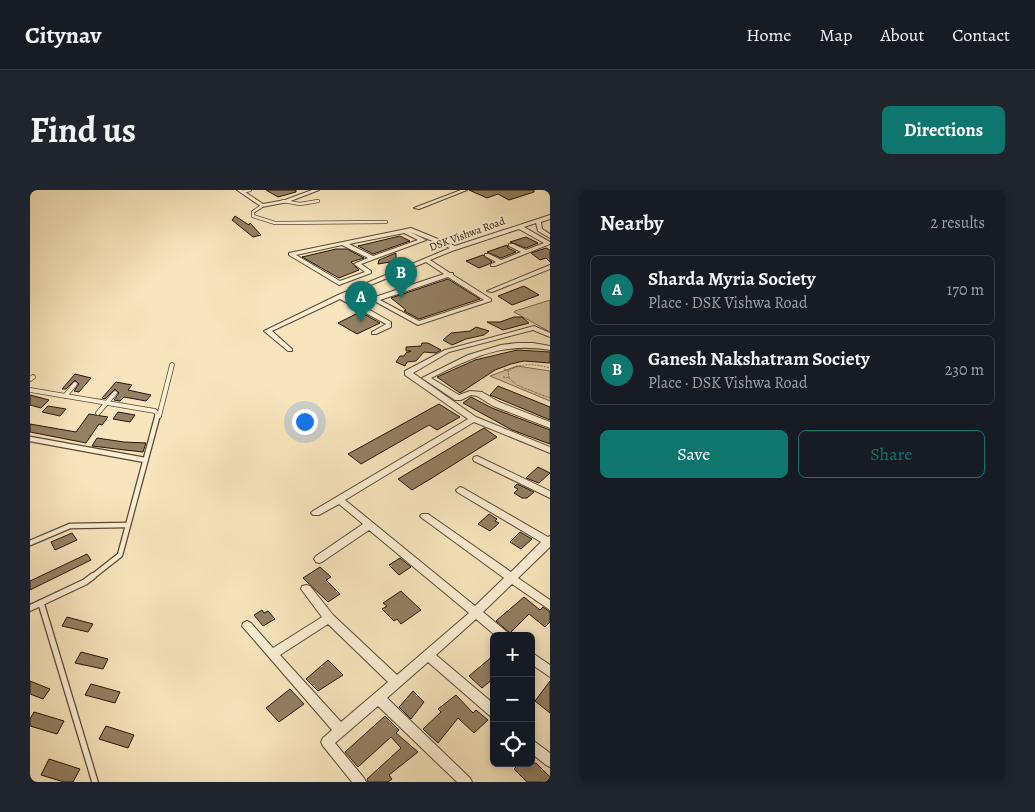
<!DOCTYPE html>
<meta charset="utf-8">
<style>
body{margin:0;font-family:Alegreya,serif;background:#20242c;color:#f1f3f6}
.controls{position:absolute;right:15px;bottom:15px;display:grid;overflow:hidden;border-radius:8px;box-shadow:0 2px 8px #0003}
.controls button{width:45px;height:45px;display:grid;place-items:center;padding:0;border:0;border-bottom:1px solid #363941;background:#171b24;color:#f1f3f6;font:25px sans-serif}
.you{position:absolute;left:274px;top:231px;width:18px;height:18px;margin:-12px;border:4px solid #fff;border-radius:50%;background:#1a73e8;box-shadow:0 0 0 8px #1a73e833}
.badge{display:grid;place-items:center;width:32px;height:32px;border-radius:50%;background:#0f766e;color:#fff;font-size:16px;font-weight:700}
.pin{position:absolute;translate:-50% -41px;filter:drop-shadow(0 1px 2px #0008)}
.pin::after{content:'';position:absolute;top:26px;width:18px;height:15px;background:inherit;clip-path:polygon(0 0,100% 0,50% 100%)}
.list{margin:0;padding:0;list-style:none}
h2{display:flex;justify-content:space-between;align-items:center;height:65px;margin:0;padding:0 20px;font-size:21px}
h2 small{font-size:16px;font-weight:400;color:#9ea1a6}
.list li{display:grid;grid-template-columns:32px 1fr auto;gap:15px;align-items:center;box-sizing:border-box;height:70px;margin:0 10px 10px;padding:0 10px;border:1px solid #363941;border-radius:8px}
.list b{display:block;font-size:19px;white-space:nowrap}
.list p{margin:0;font-size:16px;white-space:nowrap;color:#9ea1a6}
.list em{font-size:16px;font-style:normal;color:#9ea1a6}
.actions{display:flex;gap:10px;padding:15px 20px}
.actions a{flex:1;padding:11px 0;border:1px solid #0f766e;border-radius:8px;text-align:center;font-size:18px;color:#0f766e}
.actions .main{background:#0f766e;color:#fff}
.icon{flex:none;width:28px;height:28px;fill:none;stroke:currentColor;stroke-width:2;stroke-linecap:round;stroke-linejoin:round}
.map{position:relative;flex:none;width:520px;height:592px;overflow:hidden;border-radius:8px}
header{display:flex;align-items:center;gap:30px;box-sizing:border-box;height:70px;padding:0 25px;background:#171b24;border-bottom:1px solid #363941}
header strong{font-size:24px}
nav{display:flex;gap:28px;margin-inline-start:auto;font-size:18px}
.intro{display:flex;align-items:center;justify-content:space-between;box-sizing:border-box;height:120px;padding:0 30px}
h1{margin:0;font-size:35px}
.button{padding:12px 22px;border-radius:8px;background:#0f766e;color:#fff;font-size:18px;font-weight:700}
main{display:flex;gap:30px;padding:0 30px}
aside{flex:1;background:#171b24;border-radius:8px;box-shadow:0 2px 8px #0003}
.map>svg:first-child{display:block}
.green{fill:#d4c19d;stroke:#7e6a50}
.building{fill:#948063;stroke:#271302}
.lines{fill:none;stroke-linecap:round;stroke-linejoin:round}
.lane-far3-casing{stroke:#5b4831;stroke-width:4}
.lane-far2-casing{stroke:#5b4831;stroke-width:5.5}
.lane-far1-casing{stroke:#5b4831;stroke-width:7}
.lane-casing{stroke:#5b4831;stroke-width:8}
.street-casing{stroke:#5b4831;stroke-width:2}
.path{stroke:#271302;stroke-width:1;stroke-dasharray:0.5 1;stroke-linecap:butt}
.lane-far3{stroke:#faeed4;stroke-width:2.5}
.lane-far2{stroke:#faeed4;stroke-width:4}
.lane-far1{stroke:#faeed4;stroke-width:4.5}
.lane{stroke:#faeed4;stroke-width:5.5}
.street{fill:#faeed4;fill-rule:evenodd}
.labels{text-anchor:middle;dominant-baseline:central;stroke-width:4;stroke-linejoin:round;paint-order:stroke}
.far-street-label{font-size:11px;fill:#271302;stroke:#faeed4}
</style>
<header>
<strong>Citynav</strong>
<nav><a>Home</a><a>Map</a><a>About</a><a>Contact</a></nav>
</header>
<div class="intro"><h1>Find us</h1><a class="button">Directions</a></div>
<main>
<div class="map">
<svg width="520" height="592" viewBox="0 0 520 592">
<rect width="100%" height="100%" fill="#f8e5bd"/>
<filter id="stains"><feTurbulence type="fractalNoise" baseFrequency=".004" numOctaves="4"/><feColorMatrix values="0 0 0 0 .2 0 0 0 0 .09 0 0 0 0 .02 0 0 0 .5 -.17"/></filter>
<radialGradient id="worn" r=".72"><stop offset=".6" stop-color="#630" stop-opacity="0"/><stop offset="1" stop-color="#630" stop-opacity=".3"/></radialGradient>
<g class="green">
<polygon points="520,110 520,142 484,122 485,121"/>
<polygon points="487,176 520,181 520,211 460,186"/>
</g>
<g class="building">
<polygon points="236,0 266,0 266,2 248,7"/>
<polygon points="439,0 504,0 504,2 479,10 468,4 457,8"/>
<polygon points="205,26 219,35 220,33 231,45 223,47 202,30"/>
<polygon points="370,46 380,51 343,64 328,56"/>
<polygon points="496,47 508,53 496,58 480,52"/>
<polygon points="477,55 478,58 486,62 471,68 457,62"/>
<polygon points="516,58 520,60 520,72 516,68 510,70 501,63"/>
<polygon points="306,59 317,59 334,68 321,72 329,80 309,88 272,67"/>
<polygon points="366,63 366,71 348,74 349,70"/>
<polygon points="453,65 462,72 459,74 449,78 436,71"/>
<polygon points="418,89 450,109 389,129 374,121 376,120 361,108"/>
<polygon points="494,96 509,105 482,115 468,106"/>
<polygon points="330,122 350,133 327,144 308,133"/>
<polygon points="484,127 492,127 499,133 473,140 457,132 470,132"/>
<polygon points="446,137 459,141 454,145 436,149 422,155 413,150 421,143 440,141"/>
<polygon points="392,153 398,153 411,160 406,163 394,162 386,171 377,172 375,176 366,172 370,166 374,166 376,163 381,161 376,161 376,157 391,156"/>
<polygon points="487,160 520,162 520,173 494,171 481,174 465,180 430,203 407,187 445,170"/>
<polygon points="45,184 61,188 49,202 44,201 49,194 45,190 36,199 32,199"/>
<polygon points="86,192 102,195 98,200 121,205 116,211 94,207 90,211 84,210 89,203 85,199 75,209 72,208"/>
<polygon points="468,196 520,217 520,230 460,205"/>
<polygon points="0,205 19,210 11,218 0,215"/>
<polygon points="441,207 462,218 520,240 520,254 482,240 433,213"/>
<polygon points="409,214 430,227 407,240 399,235 331,274 318,264"/>
<polygon points="18,216 36,219 30,226 12,222"/>
<polygon points="88,222 105,225 100,232 83,229"/>
<polygon points="59,224 78,227 72,235 69,234 56,253 0,242 0,234 46,242"/>
<polygon points="454,238 467,247 402,288 382,300 368,289"/>
<polygon points="67,248 94,252 116,253 113,262 95,260 62,256"/>
<polygon points="508,277 520,283 509,293 496,288"/>
<polygon points="487,294 504,302 497,308 492,308 484,303 488,299 484,297"/>
<polygon points="459,324 467,329 465,331 469,333 460,341 448,334"/>
<polygon points="490,342 502,349 491,359 480,352"/>
<polygon points="42,343 47,350 25,360 21,352"/>
<polygon points="57,364 61,370 0,400 0,391"/>
<polygon points="370,368 381,377 369,385 359,375"/>
<polygon points="290,377 301,387 296,390 310,404 298,412 273,388"/>
<polygon points="371,401 391,420 371,434 367,429 364,431 352,419 357,416 353,413"/>
<polygon points="494,407 510,420 513,417 520,422 520,432 515,437 499,424 480,443 466,431"/>
<polygon points="232,420 234,423 238,421 245,429 233,436 224,425"/>
<polygon points="37,427 63,434 58,442 32,436"/>
<polygon points="51,462 78,469 73,479 45,473"/>
<polygon points="464,465 464,488 452,498 439,486"/>
<polygon points="298,470 313,485 288,501 276,489"/>
<polygon points="0,491 20,499 13,509 0,504"/>
<polygon points="520,491 520,523 505,511"/>
<polygon points="61,494 90,502 85,513 55,505"/>
<polygon points="260,499 274,514 249,532 236,518"/>
<polygon points="383,501 394,512 381,529 369,517"/>
<polygon points="426,505 443,523 446,520 458,530 444,543 428,528 408,553 393,539 411,522 408,519"/>
<polygon points="4,522 34,531 27,544 0,536 0,529"/>
<polygon points="355,526 369,540 366,543 388,562 359,585 362,589 358,592 338,592 337,589 371,558 361,547 328,577 315,562"/>
<polygon points="76,536 104,545 98,558 69,549"/>
<polygon points="19,569 50,579 43,592 34,592 11,585"/>
<polygon points="490,573 506,573 520,587 520,592 497,592 484,579"/>
</g>
<g class="lines">
<defs>
<g id="lane-far3">
<polyline points="212,2 220,0"/>
<polyline points="253,11 270,14 288,11"/>
<polyline points="232,16 223,22 223,26 245,33 356,32"/>
</g>
<g id="lane-far2">
<polyline points="0,189 3,187"/>
<polyline points="0,200 125,221 129,226"/>
<polyline points="35,206 45,194"/>
<polyline points="68,223 85,203"/>
<polyline points="129,226 142,175"/>
</g>
<g id="lane-far1">
<polyline points="0,249 115,270"/>
<polyline points="0,353 40,336 96,335"/>
<polyline points="62,387 90,365 128,224"/>
</g>
<g id="lane">
<polyline points="11,413 65,592"/>
<polyline points="0,418 55,392 63,386"/>
</g>
<g id="street">
<polygon points="207,0 212,0 233,14 255,10 282,0 289,0 258,12 232,17"/>
<polygon points="431,0 437,0 389,19 384,18"/>
<path d="M520,25v4l-9,3 1,7 8,5v4l-12,-7 -2,-8 -12,4 26,15v2l-55,22h-4v-2l5,-2 -11,-6v-2h4l12,6 20,-8 -12,-6v-2h4l13,6 18,-7 -25,-14 -67,22 -22,9 20,13h3v2l38,24v2l-73,24 -62,-34 -11,5 46,26v5l-15,7h-4v-2l14,-8 -46,-25 -68,32 20,18v2h-4l-24,-20 74,-36 112,-47 -40,-16 16,8 -65,24 10,7v2l-32,12 -50,-30v-2l122,-25 44,18zM374,43l14,7 -45,16 -24,-12zM312,55l26,13 -14,6 11,8 -25,9 -44,-26zM396,72l18,12 -69,23 -14,-8zM418,87l36,23 -65,21 -39,-21z"/>
<polygon points="520,75 520,79 462,102 457,101"/>
<path d="M504,136l16,7v4l-17,-7 -84,22 -36,21 63,44 74,30v6l-76,-31 -129,78 130,106 29,-28 -82,-60 -2,-2 2,-2h6l83,58 30,-30 -84,-50 -1,-2 4,-3 3,1 85,49 2,-1v11l-32,31 32,22v10l-38,-26 -29,28 25,21 1,3h-13l-20,-17 -40,36 58,49v14l-4,-2 -62,-54 -41,36 83,80 2,4h-15l-79,-76 -43,37 29,35 2,4h-14l-29,-36 -2,-4 2,-4 9,-8 -90,-104 1,-3 4,-2 4,2 22,25 49,-31 -21,-28 1,-3 4,-1 4,1 23,29 64,60 72,-62 -100,-83 -47,32 -3,1 -3,-1 -2,-3 2,-3 47,-32 -24,-20 -20,11h-6l-2,-2 2,-2 155,-92 -63,-44v-4l40,-21zM298,434l60,58 -47,40 -61,-67z"/>
<path d="M487,153h16l17,3v4c-48,-8 -77,7 -119,28l28,17 11,-4 12,1 17,10 51,20v6l-57,-22 -16,-10 -6,-1 -10,5h-6l-33,-22 46,-23 33,-10z"/>
<polygon points="447,266 520,301 520,308 444,271 443,269 444,267"/>
<polygon points="501,462 520,475 520,487 501,474"/>
<polygon points="501,549 520,563 520,577 516,575 501,563"/>
</g>
</defs>
<use href="#lane-far3" class="lane-far3-casing"/>
<use href="#lane-far2" class="lane-far2-casing"/>
<use href="#lane-far1" class="lane-far1-casing"/>
<use href="#lane" class="lane-casing"/>
<use href="#street" class="street-casing"/>
<g class="path">
<path d="M474,179l4,2c14,-9 27,-7 42,-3"/>
<polyline points="473,187 479,188 478,181"/>
<polyline points="479,188 487,195 520,208"/>
</g>
<use href="#lane-far3" class="lane-far3"/>
<use href="#lane-far2" class="lane-far2"/>
<use href="#lane-far1" class="lane-far1"/>
<use href="#lane" class="lane"/>
<use href="#street" class="street"/>
</g>
<g class="labels">
<g class="far-street-label">
<text transform="translate(437 44) rotate(-20)">DSK Vishwa Road</text>
</g>
</g>
<rect width="100%" height="100%" filter="url(#stains)"/>
<rect width="100%" height="100%" fill="url(#worn)"/>
</svg>
<div class="controls">
<button>+</button>
<button>−</button>
<button><svg class="icon" aria-label="locate" viewBox="0 0 24 24"><circle cx="12" cy="12" r="6"/><path d="M12 2v4M12 18v4M2 12h4M18 12h4"/></svg></button>
</div>
<div class="you"></div>
<div class="pin badge" style="left:331px;top:132px">A</div>
<div class="pin badge" style="left:371px;top:108px">B</div>
</div>
<aside>
<h2>Nearby<small>2 results</small></h2>
<ul class="list">
<li><span class="badge">A</span><div><b>Sharda Myria Society</b><p>Place · DSK Vishwa Road</p></div><em>170 m</em></li>
<li><span class="badge">B</span><div><b>Ganesh Nakshatram Society</b><p>Place · DSK Vishwa Road</p></div><em>230 m</em></li>
</ul>
<div class="actions"><a class="main">Save</a><a>Share</a></div>
</aside>
</main>
